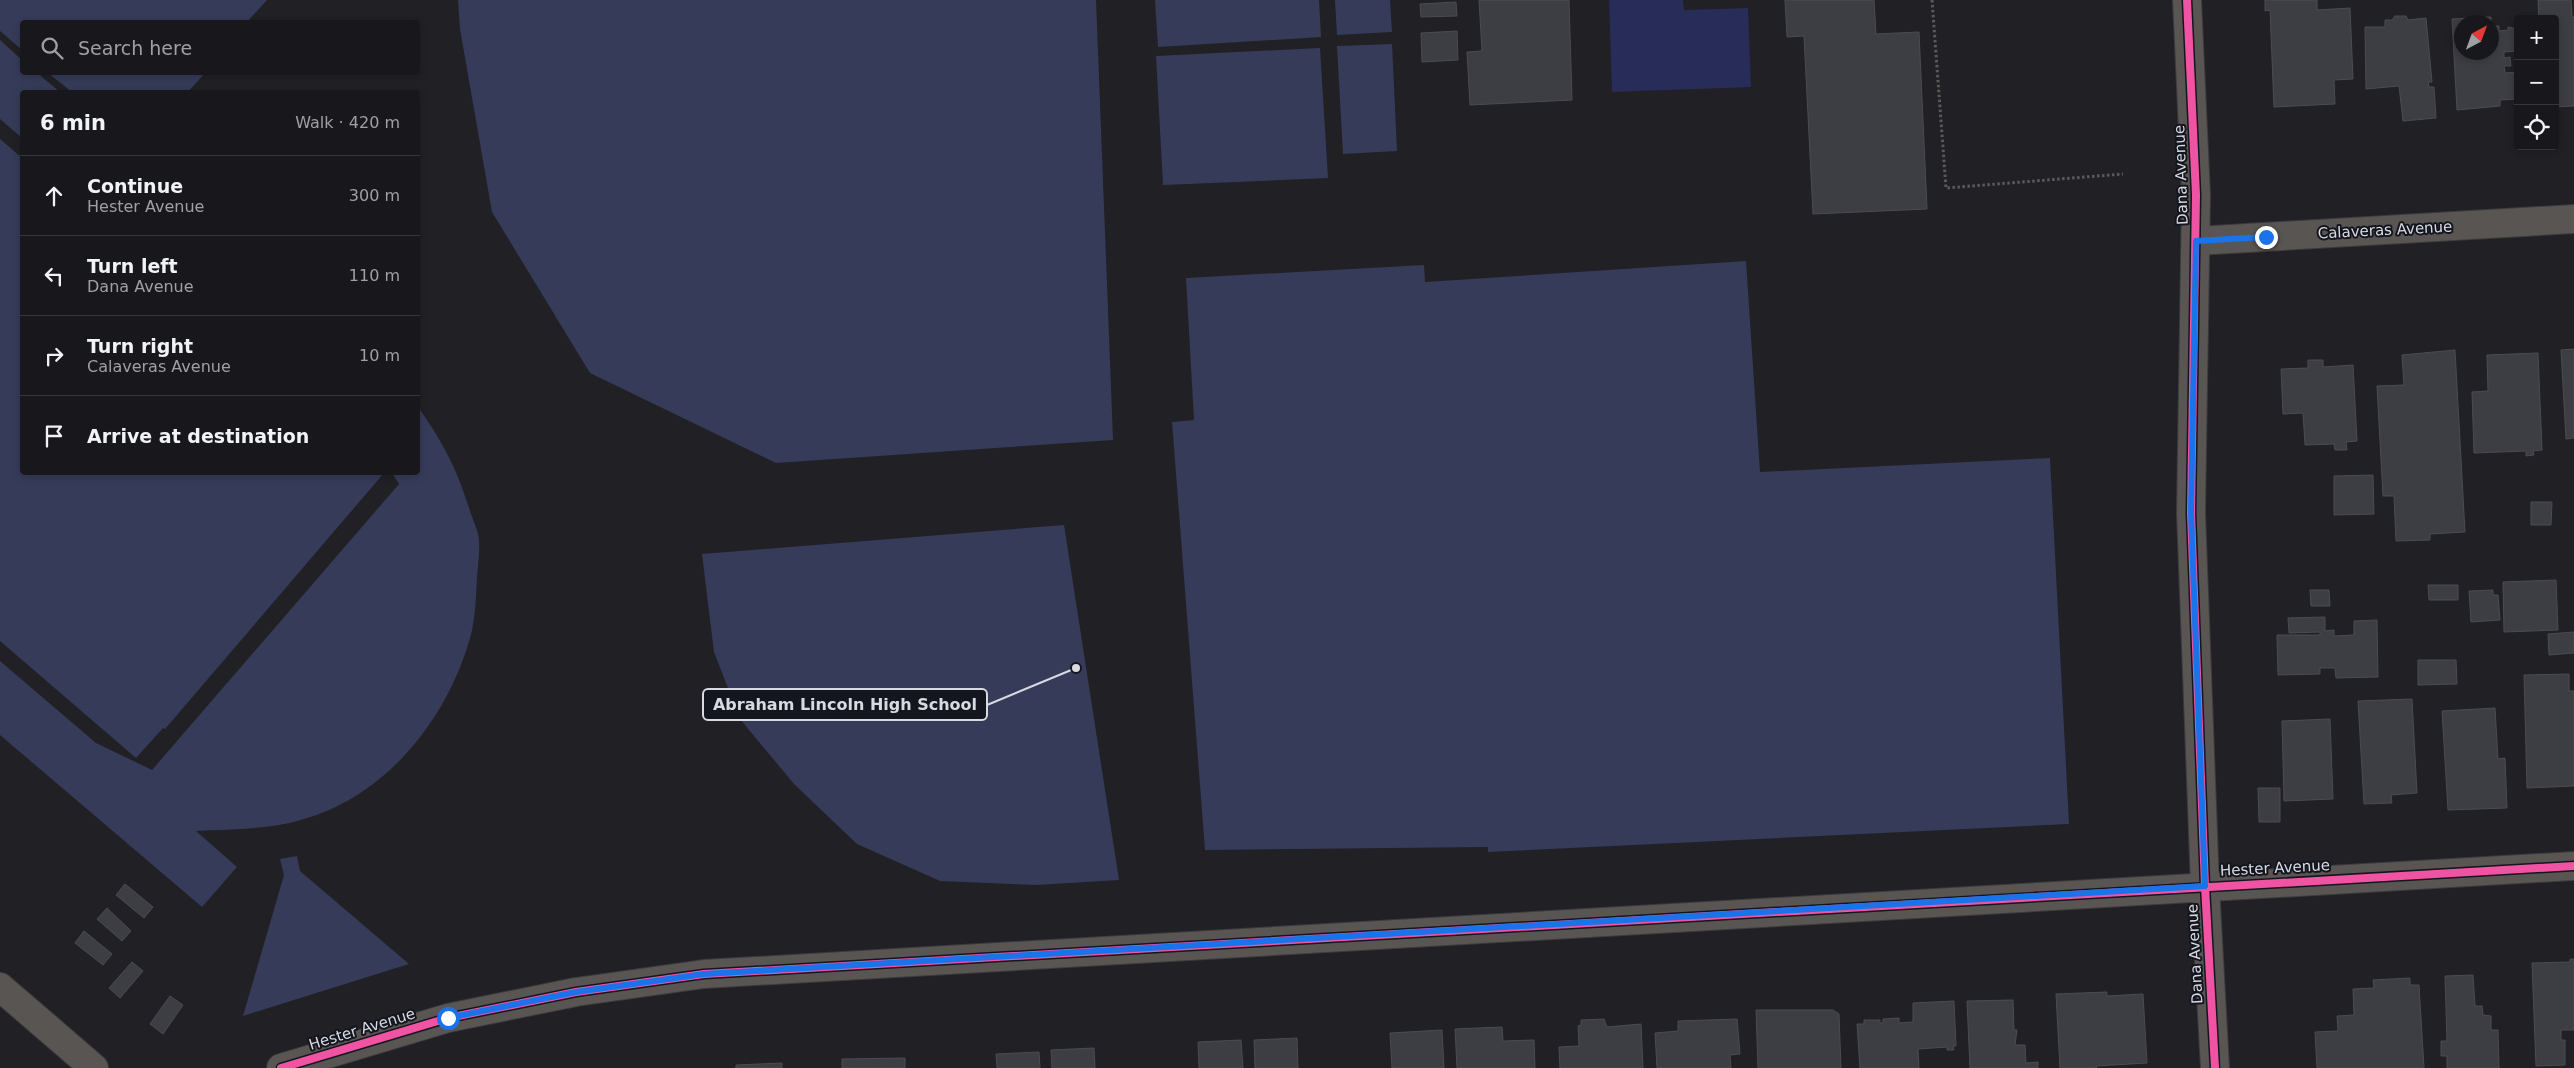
<!DOCTYPE html>
<meta charset="utf-8">
<style>
body{margin:0;font-family:"DejaVu Sans",sans-serif;background:#212125;color:#f1f3f6}
.controls{position:absolute;right:15px;top:15px;display:grid;overflow:hidden;border-radius:5px;box-shadow:0 2px 8px #0003}
.controls button{width:45px;height:45px;display:grid;place-items:center;padding:0;border:0;border-bottom:1px solid #36373b;background:#18181c;color:#f1f3f6;font:25px sans-serif}
.compass{position:absolute;left:2454px;top:15px;width:45px;height:45px;border-radius:50%;background:#18181c;box-shadow:0 2px 8px #0003;rotate:41deg}
.stop{position:absolute;width:15px;height:15px;margin:-11px;border:4px solid #1a73e8;border-radius:50%;background:#fff}
.stop.end{background:#1a73e8;border-color:#fff;box-shadow:0 1px 5px #0008}
.list{margin:0;padding:0;list-style:none}
h2{display:flex;justify-content:space-between;align-items:center;height:65px;margin:0;padding:0 20px;font-size:21px}
h2 small{font-size:16px;font-weight:400;color:#9fa0a3}
.list li{display:grid;grid-template-columns:32px 1fr auto;gap:15px;align-items:center;box-sizing:border-box;height:80px;padding:0 20px;border-top:1px solid #36373b}
.list b{display:block;font-size:19px;white-space:nowrap}
.list p{margin:0;font-size:16px;white-space:nowrap;color:#9fa0a3}
.list em{font-size:16px;font-style:normal;color:#9fa0a3}
.icon{flex:none;width:28px;height:28px;fill:none;stroke:currentColor;stroke-width:2;stroke-linecap:round;stroke-linejoin:round}
.map{position:relative;flex:none;width:2574px;height:1068px;overflow:hidden}
.search{position:absolute;background:#18181c;box-shadow:0 2px 8px #0003;left:20px;top:20px;width:400px;height:55px;display:flex;align-items:center;gap:12px;box-sizing:border-box;padding:0 18px;border-radius:5px;color:#9fa0a3;font-size:19px}
.panel{position:absolute;background:#18181c;box-shadow:0 2px 8px #0003;left:20px;top:90px;width:400px;height:385px;border-radius:5px}
.map>svg:first-child{display:block}
.green{fill:#363b59}
.water{fill:#282c58}
.building{fill:#3d3e43;stroke:#4c4c50}
.lines{fill:none;stroke-linecap:round;stroke-linejoin:round}
.minor-casing{stroke:#3b3b3e;stroke-width:30}
.tertiary-casing{stroke:#3b3b3e;stroke-width:30}
.path{stroke:#5c5a58;stroke-width:3;stroke-dasharray:2.5 2.5;stroke-linecap:butt}
.minor{stroke:#595552;stroke-width:28}
.tertiary{stroke:#595552;stroke-width:28}
.cycleway-casing{stroke:#14161f;stroke-width:11}
.cycleway{stroke:#f153a3;stroke-width:8}
.route{stroke:#1a73e8;stroke-width:6}
.labels{text-anchor:middle;dominant-baseline:central;stroke-width:4;stroke-linejoin:round;paint-order:stroke}
.street-label{font-size:15px;fill:#d9dae1;stroke:#14161f}
.leader{fill:none;stroke:#d9dae1;stroke-width:2}
.callout-dot{fill:#d9dae1;stroke:#14161f;stroke-width:2}
.callout{fill:#14161f;stroke:#d9dae1;stroke-width:2}
.callout-label{font-size:16px;text-anchor:middle;font-weight:bold;fill:#d9dae1}
</style>
<div class="map">
<svg width="2574" height="1068" viewBox="0 0 2574 1068">
<rect width="100%" height="100%" fill="#202025"/>
<g class="green">
<polygon points="0,0 267,0 247,22 22,22 22,50 0,31"/>
<polygon points="458,0 1096,0 1113,440 776,463 590,373 492,212 460,29"/>
<polygon points="1155,0 1319,0 1321,37 1158,47"/>
<polygon points="1335,0 1390,0 1392,32 1337,35"/>
<polygon points="0,40 22,60 22,72 37,73 60,92 22,92 22,138 0,119"/>
<polygon points="1392,44 1397,151 1343,154 1337,46"/>
<polygon points="1320,48 1328,178 1163,185 1156,56"/>
<polygon points="48,73 205,72 205,73 188,92 72,92"/>
<polygon points="0,139 22,158 22,472 384,473 165,729 163,728 136,758 0,641"/>
<polygon points="1746,261 1760,472 2050,458 2069,824 1488,852 1488,847 1205,850 1172,422 1194,420 1186,278 1424,265 1425,282"/>
<path d="M418,407c25,35 39,62 52,104 3,9 8,19 9,29 1,11 -1,25 -2,37 -1,23 -2,50 -10,71 -25,77 -83,148 -163,171 -35,11 -71,10 -108,12l41,36 -35,40 -202,-172v-74l96,82 56,27 247,-286 -7,-11 26,-1z"/>
<polygon points="1064,525 1119,880 1037,885 940,881 857,844 794,784 740,719 714,652 702,554"/>
<polygon points="297,856 300,871 409,964 243,1016 284,875 280,859"/>
</g>
<polygon class="water" points="1609,0 1683,0 1684,10 1748,8 1751,87 1612,92"/>
<g class="building">
<polygon points="1479,0 1569,0 1572,100 1470,105 1467,52 1482,51"/>
<polygon points="1785,0 1874,0 1876,34 1919,32 1927,209 1813,214 1804,36 1787,37"/>
<polygon points="2265,0 2317,0 2317,10 2350,8 2353,79 2334,80 2335,104 2274,107 2270,10 2265,11"/>
<polygon points="2538,0 2571,0 2572,17 2574,17 2574,106 2555,107 2555,19 2539,19"/>
<polygon points="1456,2 1457,16 1421,17 1420,4"/>
<polygon points="2395,16 2406,16 2408,20 2426,18 2432,82 2428,82 2429,87 2434,87 2436,118 2403,121 2399,86 2366,89 2365,27 2385,27 2385,20 2392,20"/>
<polygon points="2491,17 2491,22 2462,22 2462,52 2492,52 2492,26 2499,26 2499,31 2508,30 2508,27 2518,29 2518,51 2504,52 2504,58 2510,57 2511,66 2504,66 2505,73 2518,72 2518,99 2500,100 2500,106 2457,110 2452,19"/>
<polygon points="1457,31 1458,60 1422,62 1421,33"/>
<polygon points="2574,349 2574,438 2566,439 2561,350"/>
<polygon points="2455,350 2465,532 2430,534 2430,540 2396,541 2394,496 2383,496 2377,386 2404,385 2402,355"/>
<polygon points="2538,353 2542,450 2533,451 2534,455 2526,456 2526,451 2474,453 2472,392 2488,391 2487,355"/>
<polygon points="2308,360 2323,360 2323,367 2353,365 2357,441 2346,442 2347,450 2335,450 2334,444 2305,445 2303,413 2283,414 2281,369 2308,368"/>
<polygon points="2373,475 2374,514 2334,515 2334,476"/>
<polygon points="2531,502 2552,502 2551,525 2531,525"/>
<polygon points="2556,580 2558,630 2504,632 2503,582"/>
<polygon points="2428,585 2458,585 2458,600 2429,600"/>
<polygon points="2310,590 2329,590 2330,606 2311,606"/>
<polygon points="2493,590 2493,595 2498,595 2500,620 2471,622 2469,591"/>
<polygon points="2325,617 2325,631 2334,630 2334,636 2354,635 2354,621 2377,620 2378,677 2336,678 2335,668 2320,668 2320,674 2278,675 2277,635 2320,635 2320,632 2289,633 2288,618"/>
<polygon points="2574,632 2574,653 2549,655 2548,634"/>
<polygon points="2418,660 2456,660 2457,684 2418,685"/>
<polygon points="2569,674 2569,691 2574,691 2574,786 2527,788 2524,675"/>
<polygon points="2412,699 2417,793 2391,795 2392,803 2364,804 2358,701"/>
<polygon points="2495,708 2498,759 2505,758 2507,808 2448,810 2442,711"/>
<polygon points="2330,719 2333,799 2284,801 2282,721"/>
<polygon points="2258,788 2280,788 2280,822 2259,822"/>
<polygon points="125,884 153,907 144,918 116,895"/>
<polygon points="107,908 131,931 122,941 97,919"/>
<polygon points="84,931 112,954 103,965 75,943"/>
<polygon points="2570,959 2574,959 2574,1030 2561,1030 2561,1040 2565,1040 2565,1065 2536,1066 2532,963 2570,962"/>
<polygon points="132,962 143,971 120,998 109,988"/>
<polygon points="2473,975 2475,1006 2482,1006 2483,1015 2491,1016 2491,1030 2498,1030 2499,1068 2447,1068 2447,1056 2441,1056 2441,1041 2447,1041 2445,976"/>
<polygon points="2410,978 2410,985 2419,985 2424,1068 2317,1068 2315,1032 2338,1031 2337,1016 2354,1015 2353,989 2374,988 2373,980"/>
<polygon points="2107,992 2107,996 2143,994 2147,1063 2096,1066 2097,1068 2060,1068 2056,994"/>
<polygon points="170,996 183,1005 163,1034 150,1024"/>
<polygon points="2013,1000 2014,1030 2017,1030 2015,1045 2025,1045 2026,1063 2038,1062 2038,1068 1970,1068 1967,1001"/>
<polygon points="1954,1001 1956,1046 1953,1046 1954,1050 1947,1050 1947,1047 1918,1049 1919,1068 1860,1068 1857,1024 1864,1024 1864,1020 1880,1020 1880,1023 1883,1023 1883,1019 1899,1018 1899,1023 1913,1022 1913,1003"/>
<polygon points="1756,1010 1833,1010 1839,1014 1841,1068 1758,1068"/>
<polygon points="1604,1019 1607,1027 1641,1024 1643,1068 1560,1068 1559,1047 1579,1046 1578,1026 1581,1025 1581,1020"/>
<polygon points="1737,1019 1740,1054 1730,1055 1731,1068 1657,1068 1655,1033 1678,1031 1678,1021"/>
<polygon points="1502,1027 1503,1041 1534,1040 1535,1068 1457,1068 1455,1029"/>
<polygon points="1442,1030 1444,1068 1392,1068 1390,1033"/>
<polygon points="1297,1038 1298,1068 1255,1068 1254,1040"/>
<polygon points="1241,1040 1243,1068 1199,1068 1198,1042"/>
<polygon points="1094,1048 1095,1068 1052,1068 1051,1050"/>
<polygon points="1039,1052 1040,1068 997,1068 996,1054"/>
<polygon points="905,1058 905,1068 842,1068 842,1059"/>
<polygon points="782,1063 782,1068 736,1068 736,1065"/>
</g>
<g class="lines">
<defs>
<g id="minor">
<polyline points="2196,241 2574,219"/>
<polyline points="0,987 94,1068"/>
</g>
<g id="tertiary">
<polyline points="2187,0 2196,195 2191,513 2205,886 2215,1068"/>
<polyline points="281,1068 448,1018 576,992 704,974 2574,866"/>
</g>
</defs>
<use href="#minor" class="minor-casing"/>
<use href="#tertiary" class="tertiary-casing"/>
<polyline class="path" points="1932,0 1946,188 2123,174"/>
<use href="#minor" class="minor"/>
<use href="#tertiary" class="tertiary"/>
<defs>
<g id="cycleway">
<polyline points="2187,0 2196,195 2191,513 2205,886 2215,1068"/>
<polyline points="281,1068 448,1018 576,992 704,974 2574,866"/>
</g>
</defs>
<use href="#cycleway" class="cycleway-casing"/>
<use href="#cycleway" class="cycleway"/>
</g>
<g class="lines">
<polyline class="route" points="448,1018 576,992 704,974 2205,886 2191,512 2196,241 2266,237"/>
</g>
<g class="labels">
<g class="street-label">
<text transform="translate(2181 175) rotate(-92)">Dana Avenue</text>
<text transform="translate(2385 230) rotate(-3)">Calaveras Avenue</text>
<text transform="translate(2275 868) rotate(-3)">Hester Avenue</text>
<text transform="translate(2195 954) rotate(-93)">Dana Avenue</text>
<text transform="translate(362 1029) rotate(-17)">Hester Avenue</text>
</g>
</g>
<path class="leader" d="M1076 668L987 705"/>
<circle class="callout-dot" cx="1076" cy="668" r="5"/>
<rect class="callout" x="703" y="689" width="284" height="31" rx="5"/>
<g class="callout-label">
<text x="845" y="710">Abraham Lincoln High School</text>
</g>
</svg>
<div class="controls">
<button>+</button>
<button>−</button>
<button><svg class="icon" aria-label="locate" viewBox="0 0 24 24"><circle cx="12" cy="12" r="6"/><path d="M12 2v4M12 18v4M2 12h4M18 12h4"/></svg></button>
</div>
<svg class="compass" viewBox="-18 -18 36 36"><path d="M0-13l5 13h-10z" fill="#e53935"/><path d="M0 13l5-13h-10z" fill="#9fa0a3"/></svg>
<div class="stop" style="left:448px;top:1018px"></div>
<div class="stop end" style="left:2266px;top:237px"></div>
<div class="search"><svg class="icon" aria-label="search" viewBox="0 0 24 24"><circle cx="10" cy="10" r="6"/><path d="M15 15l6 6"/></svg>Search here</div>
<section class="panel">
<h2>6 min<small>Walk · 420 m</small></h2>
<ul class="list">
<li><svg class="icon" aria-label="ahead" viewBox="0 0 24 24"><path d="M12 20V5M6 11l6-6 6 6"/></svg><div><b>Continue</b><p>Hester Avenue</p></div><em>300 m</em></li>
<li><svg class="icon" aria-label="left" viewBox="0 0 24 24"><path d="M17 20v-9H6M10 6l-5 5 5 5"/></svg><div><b>Turn left</b><p>Dana Avenue</p></div><em>110 m</em></li>
<li><svg class="icon" aria-label="right" viewBox="0 0 24 24"><path d="M7 20v-9h11M14 6l5 5-5 5"/></svg><div><b>Turn right</b><p>Calaveras Avenue</p></div><em>10 m</em></li>
<li><svg class="icon" aria-label="arrive" viewBox="0 0 24 24"><path d="M6 21V4h12l-3 4 3 4H6"/></svg><div><b>Arrive at destination</b></div></li>
</ul>
</section>
</div>
